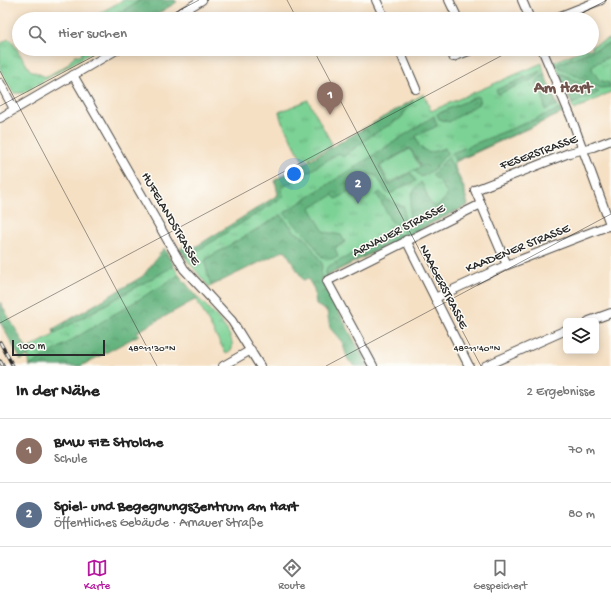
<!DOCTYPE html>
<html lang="de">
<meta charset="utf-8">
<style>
body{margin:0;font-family:"Gochi Hand",sans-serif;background:#f2f2f2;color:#222}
.controls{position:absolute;right:12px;bottom:12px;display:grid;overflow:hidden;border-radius:6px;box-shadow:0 2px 10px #0003}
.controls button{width:36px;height:36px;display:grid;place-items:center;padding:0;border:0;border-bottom:1px solid #e0e0e0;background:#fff;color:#222;font:20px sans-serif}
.scale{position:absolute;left:12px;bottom:10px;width:93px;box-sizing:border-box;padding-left:4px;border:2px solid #2b2b2b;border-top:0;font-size:11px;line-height:14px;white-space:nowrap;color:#2b2b2b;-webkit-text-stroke:3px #fdfcf7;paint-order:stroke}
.you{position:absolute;left:294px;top:174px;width:14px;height:14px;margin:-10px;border:3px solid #fff;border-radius:50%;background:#1a73e8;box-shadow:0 0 0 6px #1a73e833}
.badge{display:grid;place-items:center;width:26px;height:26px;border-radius:50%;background:#b5179e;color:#fff;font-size:13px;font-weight:700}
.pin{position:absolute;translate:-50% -33px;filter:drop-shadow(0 1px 2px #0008)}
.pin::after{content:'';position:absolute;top:21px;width:14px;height:12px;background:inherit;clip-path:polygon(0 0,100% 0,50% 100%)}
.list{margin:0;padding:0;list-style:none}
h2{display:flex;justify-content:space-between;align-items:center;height:52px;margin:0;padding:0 16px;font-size:17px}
h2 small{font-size:13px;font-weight:400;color:#767676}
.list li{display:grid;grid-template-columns:26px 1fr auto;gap:12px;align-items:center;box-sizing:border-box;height:64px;padding:0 16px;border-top:1px solid #e0e0e0}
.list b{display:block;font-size:15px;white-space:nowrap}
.list p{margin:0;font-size:13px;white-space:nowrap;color:#767676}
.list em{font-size:13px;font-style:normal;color:#767676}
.icon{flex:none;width:22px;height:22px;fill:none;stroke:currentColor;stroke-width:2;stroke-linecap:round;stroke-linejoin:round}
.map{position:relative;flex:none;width:611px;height:366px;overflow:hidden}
.search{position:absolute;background:#fff;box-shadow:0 2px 10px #0003;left:12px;right:12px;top:12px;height:44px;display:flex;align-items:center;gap:10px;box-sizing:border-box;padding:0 14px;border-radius:22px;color:#767676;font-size:15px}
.sheet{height:180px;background:#fff}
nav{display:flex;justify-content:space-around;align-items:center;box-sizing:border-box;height:56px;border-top:1px solid #e0e0e0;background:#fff;font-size:11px;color:#767676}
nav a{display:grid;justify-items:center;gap:2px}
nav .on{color:#b5179e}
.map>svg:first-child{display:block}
.grass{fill:url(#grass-tufts);stroke:#537e60}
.forest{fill:url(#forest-crowns);stroke:#486f54}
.pitch{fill:#7bd195;stroke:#537e60}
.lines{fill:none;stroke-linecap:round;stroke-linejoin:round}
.minor-casing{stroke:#494642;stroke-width:10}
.minor{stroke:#fff;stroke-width:8}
.rail-casing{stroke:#2b2b2b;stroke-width:3.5}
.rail{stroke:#fdfcf7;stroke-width:2;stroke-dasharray:6;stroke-linecap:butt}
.ticks{fill:none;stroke:#2b2b2b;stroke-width:1;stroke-opacity:0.45}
.labels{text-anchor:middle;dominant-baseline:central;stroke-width:3;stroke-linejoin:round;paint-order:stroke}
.street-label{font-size:13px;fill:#2b2b2b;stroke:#fdfcf7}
.district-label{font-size:17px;font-weight:bold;fill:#6f524c;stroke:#fdfcf7}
.ticks-label{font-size:10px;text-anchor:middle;fill:#2b2b2b;stroke:#fdfcf7;stroke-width:3;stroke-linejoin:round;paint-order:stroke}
</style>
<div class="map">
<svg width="611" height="366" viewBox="0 0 611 366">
<defs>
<pattern id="grass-tufts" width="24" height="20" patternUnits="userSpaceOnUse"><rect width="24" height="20" fill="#7bd195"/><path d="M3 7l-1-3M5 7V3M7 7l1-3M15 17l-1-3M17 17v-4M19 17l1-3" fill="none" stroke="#65aa7a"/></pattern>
<pattern id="forest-crowns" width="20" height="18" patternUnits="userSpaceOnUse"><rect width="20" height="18" fill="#64b37e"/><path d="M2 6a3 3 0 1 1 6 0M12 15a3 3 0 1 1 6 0" fill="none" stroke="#539267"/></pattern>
</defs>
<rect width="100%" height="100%" fill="#fdfcf7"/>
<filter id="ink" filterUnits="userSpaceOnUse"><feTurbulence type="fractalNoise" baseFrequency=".025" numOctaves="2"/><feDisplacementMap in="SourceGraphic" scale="8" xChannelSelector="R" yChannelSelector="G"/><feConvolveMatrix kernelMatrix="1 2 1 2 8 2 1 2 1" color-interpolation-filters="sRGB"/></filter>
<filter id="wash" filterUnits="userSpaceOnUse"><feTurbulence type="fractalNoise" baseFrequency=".012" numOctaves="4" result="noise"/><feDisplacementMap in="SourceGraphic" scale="16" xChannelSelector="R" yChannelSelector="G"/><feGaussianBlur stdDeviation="0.9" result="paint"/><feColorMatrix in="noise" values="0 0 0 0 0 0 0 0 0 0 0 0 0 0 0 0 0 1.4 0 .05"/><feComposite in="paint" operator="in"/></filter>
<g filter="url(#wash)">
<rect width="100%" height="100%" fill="#f5e0c4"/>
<g class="grass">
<polygon points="123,0 141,0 109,19 104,19 100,13"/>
<polygon points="611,38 611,92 574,110 554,62 584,49 592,49 592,46"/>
<polygon points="8,39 11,40 30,70 46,77 67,65 75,55 81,55 84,49 97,49 23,93 13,93 0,69 0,44"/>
<polygon points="542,63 545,78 562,113 453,163 465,190 465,195 468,205 321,279 297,242 209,287 183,255 279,195 276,180 424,94 431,111"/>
<polygon points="308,100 331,142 331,146 303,161 281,120 279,112"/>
<polygon points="169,259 195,300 30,366 27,349 54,335 53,329 140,279"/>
<path d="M198,298c10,10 38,35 34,51l-6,5 -30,-55z"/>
</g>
<g class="forest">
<polygon points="141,0 175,0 177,2 149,19 109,19"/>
<polygon points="611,43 611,56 593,65 592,69 599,80 609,83 610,87 600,88 560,68 558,64"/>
<polygon points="541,71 536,78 498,94 496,90"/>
<polygon points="544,73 557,105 545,110 543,96 536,82"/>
<polygon points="559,73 561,73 599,92 572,104"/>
<polygon points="478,96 480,103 449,122 439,119 437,114"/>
<path d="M413,100c-2,8 -9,11 -12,18l-29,17 -29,22 -4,-4 -5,3 -52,32 1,9 -97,61 -6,-9 5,-4 4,6 89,-56 -3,-15z"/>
<polygon points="560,109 562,113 455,161 452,153"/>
<path d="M434,116l3,10 -21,10 3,10 10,7 16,-5 2,5 -14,17 -12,7 -6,-6 6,-5 -11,-18 -31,18 10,19 22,-12 5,8c-7,4 -18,6 -23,12h-6c-8,-14 -13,-25 -30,-15l-2,11 -19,10 -3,-4 -23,13 14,24 17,3 4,7 -10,6 3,9 -11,3 -5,-3 -14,-20 -24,-24z"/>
<path d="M448,157l16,33 4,15 -62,31 -4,-6 7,-10 3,-27 9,-11c6,8 5,22 16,25l11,-12 -7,-11 -9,-9z"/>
<polygon points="380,192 388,200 404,207 404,220 399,228 391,221 377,194"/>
<polygon points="281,215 294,231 306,239 322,263 321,279 368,366 355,366 348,360 342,342 330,328 327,311 316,305 314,289 308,279 303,280 285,250 211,286 205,263 206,259"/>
<path d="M391,226l10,11 -76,39 2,-9c25,-14 44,-18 64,-41z"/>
<polygon points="164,248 174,266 55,333 54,329 143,276"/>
<polygon points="179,275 198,298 137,332 139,335 81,366 29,366"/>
<polygon points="0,302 27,349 28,356 21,360 0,322"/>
</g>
<polygon class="pitch" points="410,149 420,167 389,183 380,166"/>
</g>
<g filter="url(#ink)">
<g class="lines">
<defs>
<g id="minor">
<polyline points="376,0 385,19"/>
<polyline points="449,0 458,19"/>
<polyline points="522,0 530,19"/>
<polyline points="170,19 202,0"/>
<polyline points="553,19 601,0"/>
<polyline points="399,49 416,89"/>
<polyline points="542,49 571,117 611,227"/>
<polyline points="453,57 474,49"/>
<polyline points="73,75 184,269 232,321 260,366"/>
<polyline points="0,83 14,109"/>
<polyline points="0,118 118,49"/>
<polyline points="406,240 469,366"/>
<polyline points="507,265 475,190 569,153 593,147 611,140"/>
<polyline points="435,298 507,265 610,225"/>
<polyline points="589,321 611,313"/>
<polyline points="223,366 251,350"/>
<polyline points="373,366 327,281 481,204"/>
<polyline points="485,366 566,330"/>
</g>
</defs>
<use href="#minor" class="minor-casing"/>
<use href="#minor" class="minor"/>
<defs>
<g id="rail">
<polyline points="0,342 13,366"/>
<polyline points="0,361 3,366"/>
</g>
</defs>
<use href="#rail" class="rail-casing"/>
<use href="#rail" class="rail"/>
</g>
</g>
<path class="ticks" d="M287,0l10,19M163,19l36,-19M571,19l36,-19M313,49l168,317M0,71l157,295M0,106l107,-57M0,323l514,-274M326,366l285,-152"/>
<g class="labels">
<g class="street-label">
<text transform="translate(539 153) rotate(-20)">FESERSTRASSE</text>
<text transform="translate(170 219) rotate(60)">HUFELANDSTRASSE</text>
<text transform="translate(399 231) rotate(-27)">ARNAUER STRASSE</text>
<text transform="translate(518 249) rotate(-22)">KAADENER STRASSE</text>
<text transform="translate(443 287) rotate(63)">NAAGERSTRASSE</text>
</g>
<g class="district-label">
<text x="563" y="89">Am Hart</text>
</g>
</g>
<g class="ticks-label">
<text x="152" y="351">48°11'30"N</text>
<text x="477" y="351">48°11'40"N</text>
</g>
</svg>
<div class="controls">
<button><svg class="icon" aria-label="layers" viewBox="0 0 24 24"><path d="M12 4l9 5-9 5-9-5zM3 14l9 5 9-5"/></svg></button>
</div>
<div class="scale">100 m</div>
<div class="you"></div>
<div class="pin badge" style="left:330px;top:115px;background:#8d6e63">1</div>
<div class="pin badge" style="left:358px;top:204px;background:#5c6f8a">2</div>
<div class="search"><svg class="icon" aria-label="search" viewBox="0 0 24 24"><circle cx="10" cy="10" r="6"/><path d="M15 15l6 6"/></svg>Hier suchen</div>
</div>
<section class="sheet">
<h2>In der Nähe<small>2 Ergebnisse</small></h2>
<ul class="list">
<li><span class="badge" style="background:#8d6e63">1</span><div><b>BMW FIZ Strolche</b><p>Schule</p></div><em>70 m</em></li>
<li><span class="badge" style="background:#5c6f8a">2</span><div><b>Spiel- und Begegnungszentrum am Hart</b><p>Öffentliches Gebäude · Arnauer Straße</p></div><em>80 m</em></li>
</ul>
</section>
<nav>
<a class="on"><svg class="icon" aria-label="map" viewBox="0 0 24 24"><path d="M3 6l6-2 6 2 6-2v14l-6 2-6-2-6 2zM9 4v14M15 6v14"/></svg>Karte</a>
<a><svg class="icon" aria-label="directions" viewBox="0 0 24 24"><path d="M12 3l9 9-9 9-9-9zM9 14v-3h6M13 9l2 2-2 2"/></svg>Route</a>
<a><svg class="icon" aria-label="saved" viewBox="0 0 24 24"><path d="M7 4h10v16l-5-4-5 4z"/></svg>Gespeichert</a>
</nav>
